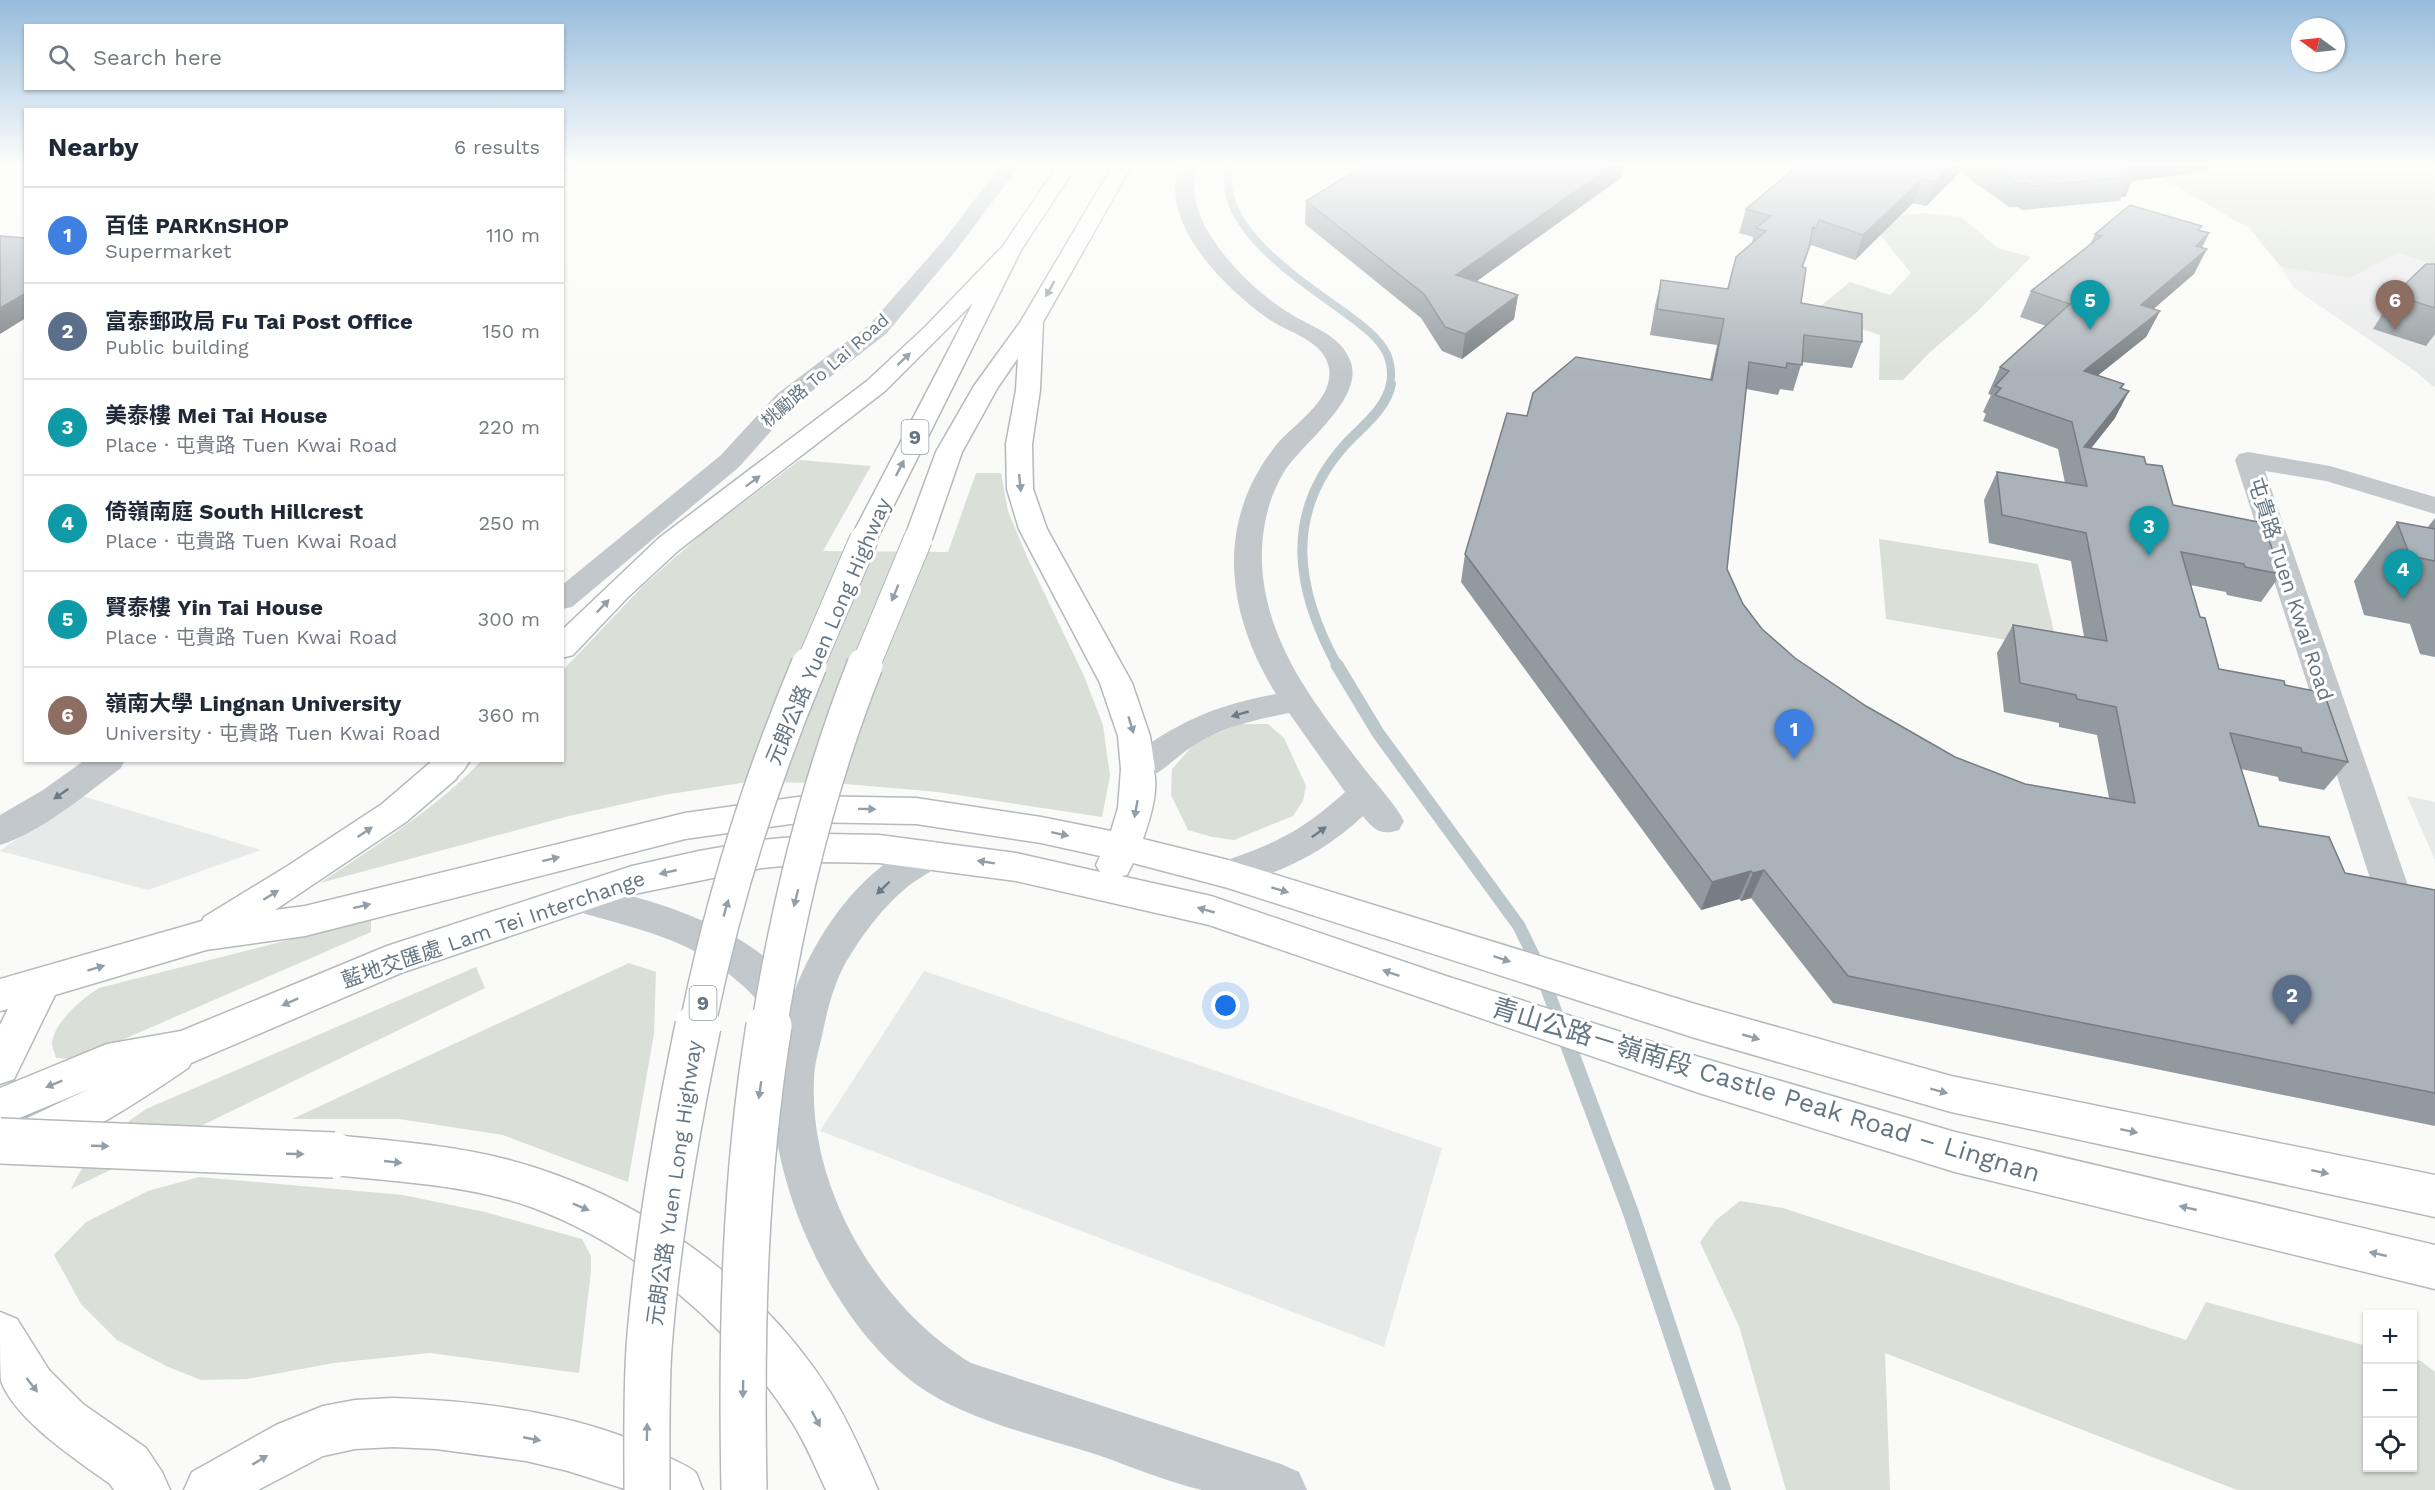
<!DOCTYPE html>
<meta charset="utf-8">
<style>
body{margin:0;font-family:"Work Sans","Noto Sans TC",sans-serif;background:#f2f2f3;color:#1f2937}
.controls{position:absolute;right:18px;bottom:18px;display:grid;overflow:hidden;border-radius:0px;box-shadow:0 2px 4px #0004}
.controls button{width:54px;height:54px;display:grid;place-items:center;padding:0;border:0;border-bottom:2px solid #e0e1e3;background:#fff;color:#1f2937;font:30px sans-serif}
.compass{position:absolute;left:2291px;top:18px;width:54px;height:54px;border-radius:50%;background:#fff;box-shadow:0 2px 4px #0004;rotate:285deg}
.you{position:absolute;left:1226px;top:1006px;width:21px;height:21px;margin:-15px;border:4px solid #fff;border-radius:50%;background:#1a73e8;box-shadow:0 0 0 9px #1a73e833}
.badge{display:grid;place-items:center;width:39px;height:39px;border-radius:50%;background:#b45309;color:#fff;font-size:20px;font-weight:700}
.pin{position:absolute;translate:-50% -50px;filter:drop-shadow(0 2px 3px #0008)}
.pin::after{content:'';position:absolute;top:32px;width:21px;height:18px;background:inherit;clip-path:polygon(0 0,100% 0,50% 100%)}
.list{margin:0;padding:0;list-style:none}
h2{display:flex;justify-content:space-between;align-items:center;height:78px;margin:0;padding:0 24px;font-size:26px}
h2 small{font-size:20px;font-weight:400;color:#747a83}
.list li{display:grid;grid-template-columns:39px 1fr auto;gap:18px;align-items:center;box-sizing:border-box;height:96px;padding:0 24px;border-top:2px solid #e0e1e3}
.list b{display:block;font-size:22px;white-space:nowrap}
.list p{margin:0;font-size:20px;white-space:nowrap;color:#747a83}
.list em{font-size:20px;font-style:normal;color:#747a83}
.icon{flex:none;width:33px;height:33px;fill:none;stroke:currentColor;stroke-width:2;stroke-linecap:round;stroke-linejoin:round}
.map{position:relative;flex:none;width:2435px;height:1490px;overflow:hidden}
.search{position:absolute;background:#fff;box-shadow:0 2px 4px #0004;left:24px;top:24px;width:540px;height:66px;display:flex;align-items:center;gap:15px;box-sizing:border-box;padding:0 21px;border-radius:0px;color:#747a83;font-size:22px}
.panel{position:absolute;background:#fff;box-shadow:0 2px 4px #0004;left:24px;top:108px;width:540px;height:654px;border-radius:0px}
.map>svg:first-child{display:block}
.built{fill:#e8e9e9}
.green{fill:#dadfd7}
.lines{fill:none;stroke-linecap:round;stroke-linejoin:round}
.stream-far3{stroke:#bbc7cb;stroke-width:8}
.stream-far2{stroke:#bbc7cb;stroke-width:10}
.stream-far1{stroke:#bbc7cb;stroke-width:13}
.stream{stroke:#bbc7cb;stroke-width:16}
.major-casing{stroke:#b5babe;stroke-width:3}
.highway-casing{stroke:#b4b9bd;stroke-width:3}
.minor{fill:#c3c8cc;fill-rule:evenodd}
.major{fill:#fff;fill-rule:evenodd}
.highway{fill:#fff;fill-rule:evenodd}
.highway-bridge-far2-casing{stroke:#b4b9bd;stroke-width:30;stroke-linecap:butt}
.highway-bridge-far1-casing{stroke:#b4b9bd;stroke-width:38;stroke-linecap:butt}
.highway-bridge-casing{stroke:#b4b9bd;stroke-width:48;stroke-linecap:butt}
.highway-bridge-far2{stroke:#fff;stroke-width:28}
.highway-bridge-far1{stroke:#fff;stroke-width:35}
.highway-bridge{stroke:#fff;stroke-width:45}
.wall{fill:#929a9f}
.shaded-wall{fill:#777d82}
.building{fill:#aab3b9;stroke:#777d82;stroke-width:1.5}
.oneway{fill:#939fa8}
.oneway2{fill:#6a7a87}
.labels{text-anchor:middle;dominant-baseline:central;stroke-width:6;stroke-linejoin:round;paint-order:stroke}
.far-street-label{font-size:18px;fill:#657683;stroke:#fff}
.shield{fill:#fff;stroke:#939fa8;stroke-width:1.5}
.shield-label{font-size:20px;font-weight:bold;fill:#657683}
.street-label{font-size:21px;fill:#657683;stroke:#fff}
.near-street-label{font-size:26px;fill:#657683;stroke:#fff}
</style>
<div class="map">
<svg width="2435" height="1490" viewBox="0 0 2435 1490">
<rect width="100%" height="100%" fill="#fafaf8"/>
<g class="built">
<polygon points="2397,253 2435,264 2435,388 2415,371 2294,288 2281,267 2350,278"/>
<polygon points="79,795 261,850 148,890 0,851"/>
<polygon points="2407,796 2435,802 2435,860"/>
<polygon points="924,971 1442,1148 1384,1347 820,1131"/>
</g>
<g class="green">
<polygon points="2138,165 2435,165 2435,264 2397,253 2350,278 2281,267 2249,228"/>
<polygon points="1925,213 1961,217 1998,248 2031,257 1976,313 1930,352 1903,380 1879,380 1880,335 1813,312 1850,282 1890,295 1911,273 1880,235 1895,216"/>
<path d="M800,460l71,6 -48,85 125,1 28,-79h25l7,38 20,48 56,117 19,49 7,51 -8,41 -164,-25 -104,-9 -87,-1 -83,13 -95,21 -249,67c54,-36 117,-75 161,-122l81,-1 1,-90 82,-86 59,-52z"/>
<polygon points="1879,539 2038,564 2058,649 1886,619"/>
<polygon points="1240,724 1268,724 1284,738 1306,786 1303,801 1293,816 1234,840 1212,837 1188,830 1171,795 1172,769 1196,742"/>
<path d="M371,919v13l-293,127 -22,-1c-1,-4 -4,-11 -4,-15 2,-21 31,-45 47,-55z"/>
<polygon points="629,963 656,972 654,1034 628,1182 503,1135 399,1119 292,1119"/>
<path d="M476,967l9,21 -414,201c16,-36 43,-58 75,-80z"/>
<polygon points="199,1177 403,1195 485,1212 582,1239 591,1256 591,1271 579,1373 430,1353 334,1363 247,1379 201,1380 166,1366 117,1340 81,1304 54,1255 86,1222 148,1191"/>
<polygon points="1740,1201 1783,1208 2186,1340 2206,1302 2367,1346 2368,1468 2412,1468 2413,1359 2421,1361 2435,1372 2435,1490 2237,1490 1885,1353 1890,1490 1786,1490 1739,1326 1700,1242 1716,1220"/>
</g>
<g class="lines">
<path class="stream-far3" d="M1230,165c-17,61 72,116 114,147 16,12 34,24 43,42 4,10 5,21 3,31"/>
<path class="stream-far2" d="M1338,667c-42,-76 -55,-152 6,-221 17,-19 42,-36 47,-62"/>
<polyline class="stream-far1" points="1337,665 1378,733 1519,926 1537,963 1562,1028"/>
<polyline class="stream" points="1561,1026 1631,1213 1723,1490"/>
<defs>
<g id="major">
<path d="M1138,757l12,3c12,22 1,56 -7,79l85,21 467,144 256,72 484,99v42l-484,-105 -256,-74 -467,-150 -95,-25 -6,12 -6,1 90,20 235,80 253,81 256,75 480,113v44l-480,-117 -256,-79 -490,-168 -193,-44 -137,-18 -54,-1 -63,6 -128,26 -233,79 -210,90 -3,5c-53,36 -105,70 -165,92l-15,-5 -6,-14 6,-14 81,-38 -89,37v-38l107,-44 74,-13 206,-85 245,-80 67,-15 63,-11 63,-6 54,1 137,18 84,19 -4,-7 4,-9 -59,-13 -125,-19 -111,-2 -120,17 -380,97 -99,14 -151,45 -41,84 -14,5v-59l8,-16 -8,2v-32l202,-58 2,-4 82,-50 96,-63 50,-43h24l5,9 -5,9 -50,43 -131,88 30,-4 380,-93 120,-17 111,2 125,19 70,14 7,-23 3,-39 5,-9z"/>
<path d="M0,1312l17,7 32,51 34,34 63,44 16,24 8,18h-56l-4,-6c-33,-24 -95,-64 -109,-103 -1,-12 -1,-53 -1,-69z"/>
</g>
<g id="highway">
<polygon points="1058,165 1077,165 1021,250 874,545 864,547 854,545 850,539 973,303 885,391 679,550 628,597 573,655 562,658 562,630 659,538 867,381 925,327 1003,246"/>
<polygon points="1113,165 1132,165 1043,322 1040,390 1032,444 1033,489 1047,529 1132,683 1150,736 1155,769 1150,778 1138,781 1126,778 1121,769 1118,736 1100,683 1019,529 1007,489 1006,444 1016,390 1018,358 998,387 962,452 932,539 928,545 918,547 908,545 904,539 936,452 974,386 1021,321"/>
<path d="M433,760h37c-9,17 -19,24 -38,19l-5,-9z"/>
<path d="M334,1135c58,6 118,10 175,25 128,34 250,119 321,232 19,31 34,65 48,98h-52c-10,-22 -20,-45 -32,-65 -60,-96 -157,-179 -263,-218 -62,-22 -131,-25 -197,-32l-15,-6 -6,-14 6,-14z"/>
<path d="M393,1398c91,3 199,16 279,61 7,4 19,8 24,14 3,5 4,12 7,17h-75l-60,-19 -42,-10 -90,-12 -43,-2 -38,2 -32,7 -65,34h-74l8,-18 84,-47 47,-19 32,-6z"/>
</g>
</defs>
<use href="#major" class="major-casing"/>
<use href="#highway" class="highway-casing"/>
<g class="minor">
<polygon points="1001,165 1020,165 957,249 886,334 795,404 739,467 572,607 562,609 562,585 721,455 777,394 870,324 943,241"/>
<path d="M1178,165h18c-2,14 -3,27 1,41 11,40 58,87 94,108 21,13 49,21 59,46 16,38 -48,83 -66,112 -19,31 -25,70 -21,105 9,77 58,135 103,194 13,16 28,32 38,50l-5,9c-18,6 -25,0 -36,-14 -32,30 -66,49 -108,63 -16,5 -23,10 -40,5l-5,-10 5,-10c57,-19 85,-31 130,-72l-56,-79c-34,7 -67,14 -96,33 -15,9 -29,25 -45,32 -8,4 -14,2 -22,0l-5,-9 5,-9c52,-38 86,-54 150,-66 -50,-81 -62,-172 1,-250 18,-21 57,-44 52,-76 -5,-28 -43,-36 -62,-50 -36,-26 -79,-68 -90,-112 -3,-14 -2,-27 1,-41z"/>
<polygon points="2248,452 2330,466 2435,497 2435,514 2326,481 2265,471 2413,900 2408,910 2395,914 2382,910 2377,900 2235,460 2239,454"/>
<path d="M85,760h40l-4,8c-35,26 -81,65 -121,77v-30l43,-25z"/>
<path d="M930,840l13,4 5,10c-9,16 -28,22 -42,34 -24,20 -44,47 -60,74 -12,22 -18,45 -23,69 -3,16 -9,32 -9,49 -5,110 65,227 157,283l310,101 18,8 8,18c-25,0 -49,0 -73,0 -10,0 -22,0 -32,0 -35,-8 -70,-23 -104,-35 -57,-18 -133,-35 -181,-70 -84,-61 -145,-196 -145,-298 0,-20 7,-38 12,-58 -15,-5 -17,-18 -27,-29 -12,-14 -27,-25 -41,-36 -47,-32 -101,-40 -154,-57l-5,-10 5,-10c20,-7 38,1 58,6 59,15 141,44 175,97 23,-60 71,-129 135,-150z"/>
</g>
<use href="#major" class="major"/>
<use href="#highway" class="highway"/>
<defs>
<g id="highway-bridge-far2">
<polyline points="809,667 864,539"/>
<polyline points="865,667 918,539"/>
</g>
<g id="highway-bridge-far1">
<path d="M697,1028c25,-125 63,-246 112,-363"/>
<path d="M769,1028c20,-123 50,-247 96,-363"/>
</g>
<g id="highway-bridge">
<polyline points="0,1141 334,1155"/>
<path d="M647,1490c0,-47 -1,-95 2,-142 8,-108 27,-216 49,-322"/>
<path d="M744,1490c-3,-155 0,-310 25,-464"/>
</g>
</defs>
<use href="#highway-bridge-far2" class="highway-bridge-far2-casing"/>
<use href="#highway-bridge-far1" class="highway-bridge-far1-casing"/>
<use href="#highway-bridge" class="highway-bridge-casing"/>
<use href="#highway-bridge-far2" class="highway-bridge-far2"/>
<use href="#highway-bridge-far1" class="highway-bridge-far1"/>
<use href="#highway-bridge" class="highway-bridge"/>
</g>
<g class="wall">
<polygon points="1799,165 2210,165 2207,171 2132,181 2125,197 2121,197 2120,201 2022,210 2018,207 2009,207 1960,172 1926,206 1913,203 1855,260 1811,245 1803,267 1801,303 1862,342 1852,368 1802,362 1793,391 1780,389 1778,395 1746,389 1727,569 1743,604 1762,629 1795,658 1866,706 1955,757 2025,784 2109,798 2097,735 2059,727 2059,723 2004,712 1997,653 2013,625 2084,637 2071,561 1989,543 1984,500 1997,472 2065,483 2058,449 1983,421 1986,414 1983,412 1991,395 1988,394 2000,367 2046,326 2020,317 2031,291 2090,245 2095,234 2200,230 2209,233 2202,248 2194,274 2153,309 2160,311 2146,337 2098,375 2124,384 2121,389 2115,418 2091,448 2146,464 2173,505 2281,574 2261,602 2227,595 2226,592 2190,585 2200,617 2219,669 2285,685 2348,762 2324,790 2279,781 2278,777 2241,769 2259,826 2345,873 2435,890 2435,1126 1833,1003 1751,898 1741,901 1739,899 1701,910 1461,582 1465,554 1527,416 1710,379 1717,345 1650,335 1655,306 1661,280 1727,289 1736,257 1752,243 1753,237 1739,233 1746,209"/>
<polygon points="1621,178 1477,281 1518,295 1514,319 1462,359 1442,351 1421,318 1305,224 1306,201"/>
<polygon points="2435,264 2435,334 2426,346 2373,329 2394,295"/>
<polygon points="2435,518 2435,657 2420,654 2410,624 2364,615 2354,581 2397,522 2427,528"/>
</g>
<g class="shaded-wall">
<polygon points="562,165 573,165 563,172"/>
<polygon points="1613,165 1624,165 1621,178 1453,298 1456,275"/>
<polygon points="1952,165 1963,165 1960,172 1926,206 1935,182"/>
<polygon points="2113,165 2210,165 2207,171 2132,181 2125,197 2121,197 2131,177"/>
<polygon points="1922,179 1913,203 1855,260 1863,235"/>
<polygon points="2209,233 2196,258 2207,249 2194,274 2128,331 2141,305 2196,246"/>
<polygon points="26,293 26,318 0,334 0,308"/>
<polygon points="1518,295 1514,319 1462,359 1465,334"/>
<polygon points="2160,311 2146,337 2071,397 2084,371"/>
<polygon points="2129,391 2115,418 2081,461 2084,447"/>
<polygon points="1764,870 1751,898 1741,901 1753,873"/>
<polygon points="1751,871 1739,899 1701,910 1712,882"/>
</g>
<g class="building">
<polygon points="1364,165 1522,166 1613,165 1456,275 1518,295 1465,334 1445,327 1424,294 1306,201"/>
<polygon points="1799,165 1952,165 1935,182 1922,179 1863,235 1819,220 1816,228 1813,227 1809,247 1802,267 1806,268 1801,303 1862,314 1862,342 1804,335 1802,365 1787,363 1786,368 1749,362 1727,569 1743,604 1762,629 1795,658 1866,706 1955,757 2025,784 2135,803 2116,707 2077,699 2076,695 2020,683 2013,625 2107,641 2086,533 2002,515 1997,472 2087,486 2072,422 1995,395 2001,388 1995,386 2009,371 2000,367 2070,304 2031,291 2101,236 2095,234 2130,205 2202,226 2198,230 2209,233 2196,246 2207,249 2141,305 2160,311 2084,371 2124,384 2120,388 2129,391 2084,447 2144,457 2146,464 2162,466 2173,505 2263,523 2281,574 2245,567 2244,564 2181,552 2200,617 2205,618 2219,669 2284,681 2285,685 2324,693 2348,762 2302,752 2301,748 2230,733 2259,826 2329,837 2345,873 2435,890 2435,1093 1848,976 1764,870 1753,873 1751,871 1712,882 1465,554 1507,413 1527,416 1533,393 1576,357 1712,380 1724,319 1657,309 1661,280 1728,289 1736,257 1766,231 1756,228 1771,216 1746,209"/>
<polygon points="1992,165 2123,165 2136,173 2126,174 2131,177 2032,186 2028,183 2019,184"/>
<polygon points="0,236 26,238 26,293 0,308"/>
<polygon points="2426,264 2435,264 2435,308 2394,295"/>
<polygon points="2397,522 2435,529 2435,561 2410,556"/>
</g>
<defs><path id="oneway-solid" d="M-6-.8H1V-3.2L6.5 0L1 3.2V.8H-6Z" transform="scale(1.5)"/></defs>
<g class="oneway">
<use href="#oneway-solid" transform="translate(1050 289) rotate(119)"/>
<use href="#oneway-solid" transform="translate(904 359) rotate(-43)"/>
<use href="#oneway-solid" transform="translate(900 468) rotate(-63)"/>
<use href="#oneway-solid" transform="translate(753 481) rotate(-37)"/>
<use href="#oneway-solid" transform="translate(1020 483) rotate(84)"/>
<use href="#oneway-solid" transform="translate(895 593) rotate(112)"/>
<use href="#oneway-solid" transform="translate(603 606) rotate(-46)"/>
<use href="#oneway-solid" transform="translate(1131 725) rotate(73)"/>
<use href="#oneway-solid" transform="translate(867 809) rotate(1)"/>
<use href="#oneway-solid" transform="translate(1136 809) rotate(100)"/>
<use href="#oneway-solid" transform="translate(365 832) rotate(-34)"/>
<use href="#oneway-solid" transform="translate(1060 834) rotate(12)"/>
<use href="#oneway-solid" transform="translate(551 859) rotate(-14)"/>
<use href="#oneway-solid" transform="translate(986 862) rotate(-171)"/>
<use href="#oneway-solid" transform="translate(668 872) rotate(167)"/>
<use href="#oneway-solid" transform="translate(1280 890) rotate(17)"/>
<use href="#oneway-solid" transform="translate(271 895) rotate(-32)"/>
<use href="#oneway-solid" transform="translate(796 898) rotate(104)"/>
<use href="#oneway-solid" transform="translate(362 906) rotate(-14)"/>
<use href="#oneway-solid" transform="translate(726 908) rotate(-74)"/>
<use href="#oneway-solid" transform="translate(1206 910) rotate(-164)"/>
<use href="#oneway-solid" transform="translate(1502 959) rotate(18)"/>
<use href="#oneway-solid" transform="translate(96 968) rotate(-17)"/>
<use href="#oneway-solid" transform="translate(1391 973) rotate(-161)"/>
<use href="#oneway-solid" transform="translate(290 1002) rotate(156)"/>
<use href="#oneway-solid" transform="translate(1751 1037) rotate(16)"/>
<use href="#oneway-solid" transform="translate(54 1084) rotate(158)"/>
<use href="#oneway-solid" transform="translate(760 1090) rotate(98)"/>
<use href="#oneway-solid" transform="translate(1939 1091) rotate(15)"/>
<use href="#oneway-solid" transform="translate(2129 1131) rotate(12)"/>
<use href="#oneway-solid" transform="translate(100 1146) rotate(2)"/>
<use href="#oneway-solid" transform="translate(295 1154) rotate(2)"/>
<use href="#oneway-solid" transform="translate(393 1162) rotate(6)"/>
<use href="#oneway-solid" transform="translate(2320 1172) rotate(12)"/>
<use href="#oneway-solid" transform="translate(581 1207) rotate(23)"/>
<use href="#oneway-solid" transform="translate(2188 1208) rotate(-167)"/>
<use href="#oneway-solid" transform="translate(2378 1254) rotate(-167)"/>
<use href="#oneway-solid" transform="translate(32 1385) rotate(52)"/>
<use href="#oneway-solid" transform="translate(743 1389) rotate(91)"/>
<use href="#oneway-solid" transform="translate(816 1419) rotate(62)"/>
<use href="#oneway-solid" transform="translate(647 1432) rotate(-89)"/>
<use href="#oneway-solid" transform="translate(532 1439) rotate(11)"/>
<use href="#oneway-solid" transform="translate(260 1460) rotate(-31)"/>
</g>
<g class="oneway2">
<use href="#oneway-solid" transform="translate(1240 714) rotate(164)"/>
<use href="#oneway-solid" transform="translate(61 794) rotate(145)"/>
<use href="#oneway-solid" transform="translate(1319 832) rotate(-36)"/>
<use href="#oneway-solid" transform="translate(883 888) rotate(136)"/>
</g>
<linearGradient id="sky" x2="0" y2="1"><stop stop-color="#96bcdc"/><stop offset="0.44" stop-color="#fdfdfc"/><stop offset="1" stop-color="#fdfdfc" stop-opacity="0"/></linearGradient>
<rect width="2435" height="374" fill="url(#sky)"/>
<g class="labels">
<g class="far-street-label">
<text transform="translate(825 370) rotate(-41)">桃勵路 To Lai Road</text>
</g>
<g class="shield">
<rect x="901.5" y="420" width="27" height="34" rx="4.5"/>
<rect x="689.5" y="986" width="27" height="34" rx="4.5"/>
</g>
<g class="shield-label">
<text x="915" y="437">9</text>
<text x="703" y="1003">9</text>
</g>
<g class="street-label">
<text transform="translate(2291 589) rotate(72)">屯貴路 Tuen Kwai Road</text>
<text transform="translate(828 631) rotate(-67)">元朗公路 Yuen Long Highway</text>
<text transform="translate(493 929) rotate(-19)">藍地交匯處 Lam Tei Interchange</text>
<text transform="translate(674 1183) rotate(-82)">元朗公路 Yuen Long Highway</text>
</g>
<g class="near-street-label">
<text transform="translate(1766 1090) rotate(17)">青山公路－嶺南段 Castle Peak Road – Lingnan</text>
</g>
</g>
</svg>
<div class="controls">
<button>+</button>
<button>−</button>
<button><svg class="icon" aria-label="locate" viewBox="0 0 24 24"><circle cx="12" cy="12" r="6"/><path d="M12 2v4M12 18v4M2 12h4M18 12h4"/></svg></button>
</div>
<svg class="compass" viewBox="-18 -18 36 36"><path d="M0-13l5 13h-10z" fill="#e53935"/><path d="M0 13l5-13h-10z" fill="#747a83"/></svg>
<div class="you"></div>
<div class="pin badge" style="left:1794px;top:759px;background:#3f7fe0">1</div>
<div class="pin badge" style="left:2292px;top:1025px;background:#5c6f8a">2</div>
<div class="pin badge" style="left:2149px;top:556px;background:#0f9aa8">3</div>
<div class="pin badge" style="left:2403px;top:599px;background:#0f9aa8">4</div>
<div class="pin badge" style="left:2090px;top:330px;background:#0f9aa8">5</div>
<div class="pin badge" style="left:2395px;top:330px;background:#8d6e63">6</div>
<div class="search"><svg class="icon" aria-label="search" viewBox="0 0 24 24"><circle cx="10" cy="10" r="6"/><path d="M15 15l6 6"/></svg>Search here</div>
<section class="panel">
<h2>Nearby<small>6 results</small></h2>
<ul class="list">
<li><span class="badge" style="background:#3f7fe0">1</span><div><b>百佳 PARKnSHOP</b><p>Supermarket</p></div><em>110 m</em></li>
<li><span class="badge" style="background:#5c6f8a">2</span><div><b>富泰郵政局 Fu Tai Post Office</b><p>Public building</p></div><em>150 m</em></li>
<li><span class="badge" style="background:#0f9aa8">3</span><div><b>美泰樓 Mei Tai House</b><p>Place · 屯貴路 Tuen Kwai Road</p></div><em>220 m</em></li>
<li><span class="badge" style="background:#0f9aa8">4</span><div><b>倚嶺南庭 South Hillcrest</b><p>Place · 屯貴路 Tuen Kwai Road</p></div><em>250 m</em></li>
<li><span class="badge" style="background:#0f9aa8">5</span><div><b>賢泰樓 Yin Tai House</b><p>Place · 屯貴路 Tuen Kwai Road</p></div><em>300 m</em></li>
<li><span class="badge" style="background:#8d6e63">6</span><div><b>嶺南大學 Lingnan University</b><p>University · 屯貴路 Tuen Kwai Road</p></div><em>360 m</em></li>
</ul>
</section>
</div>
